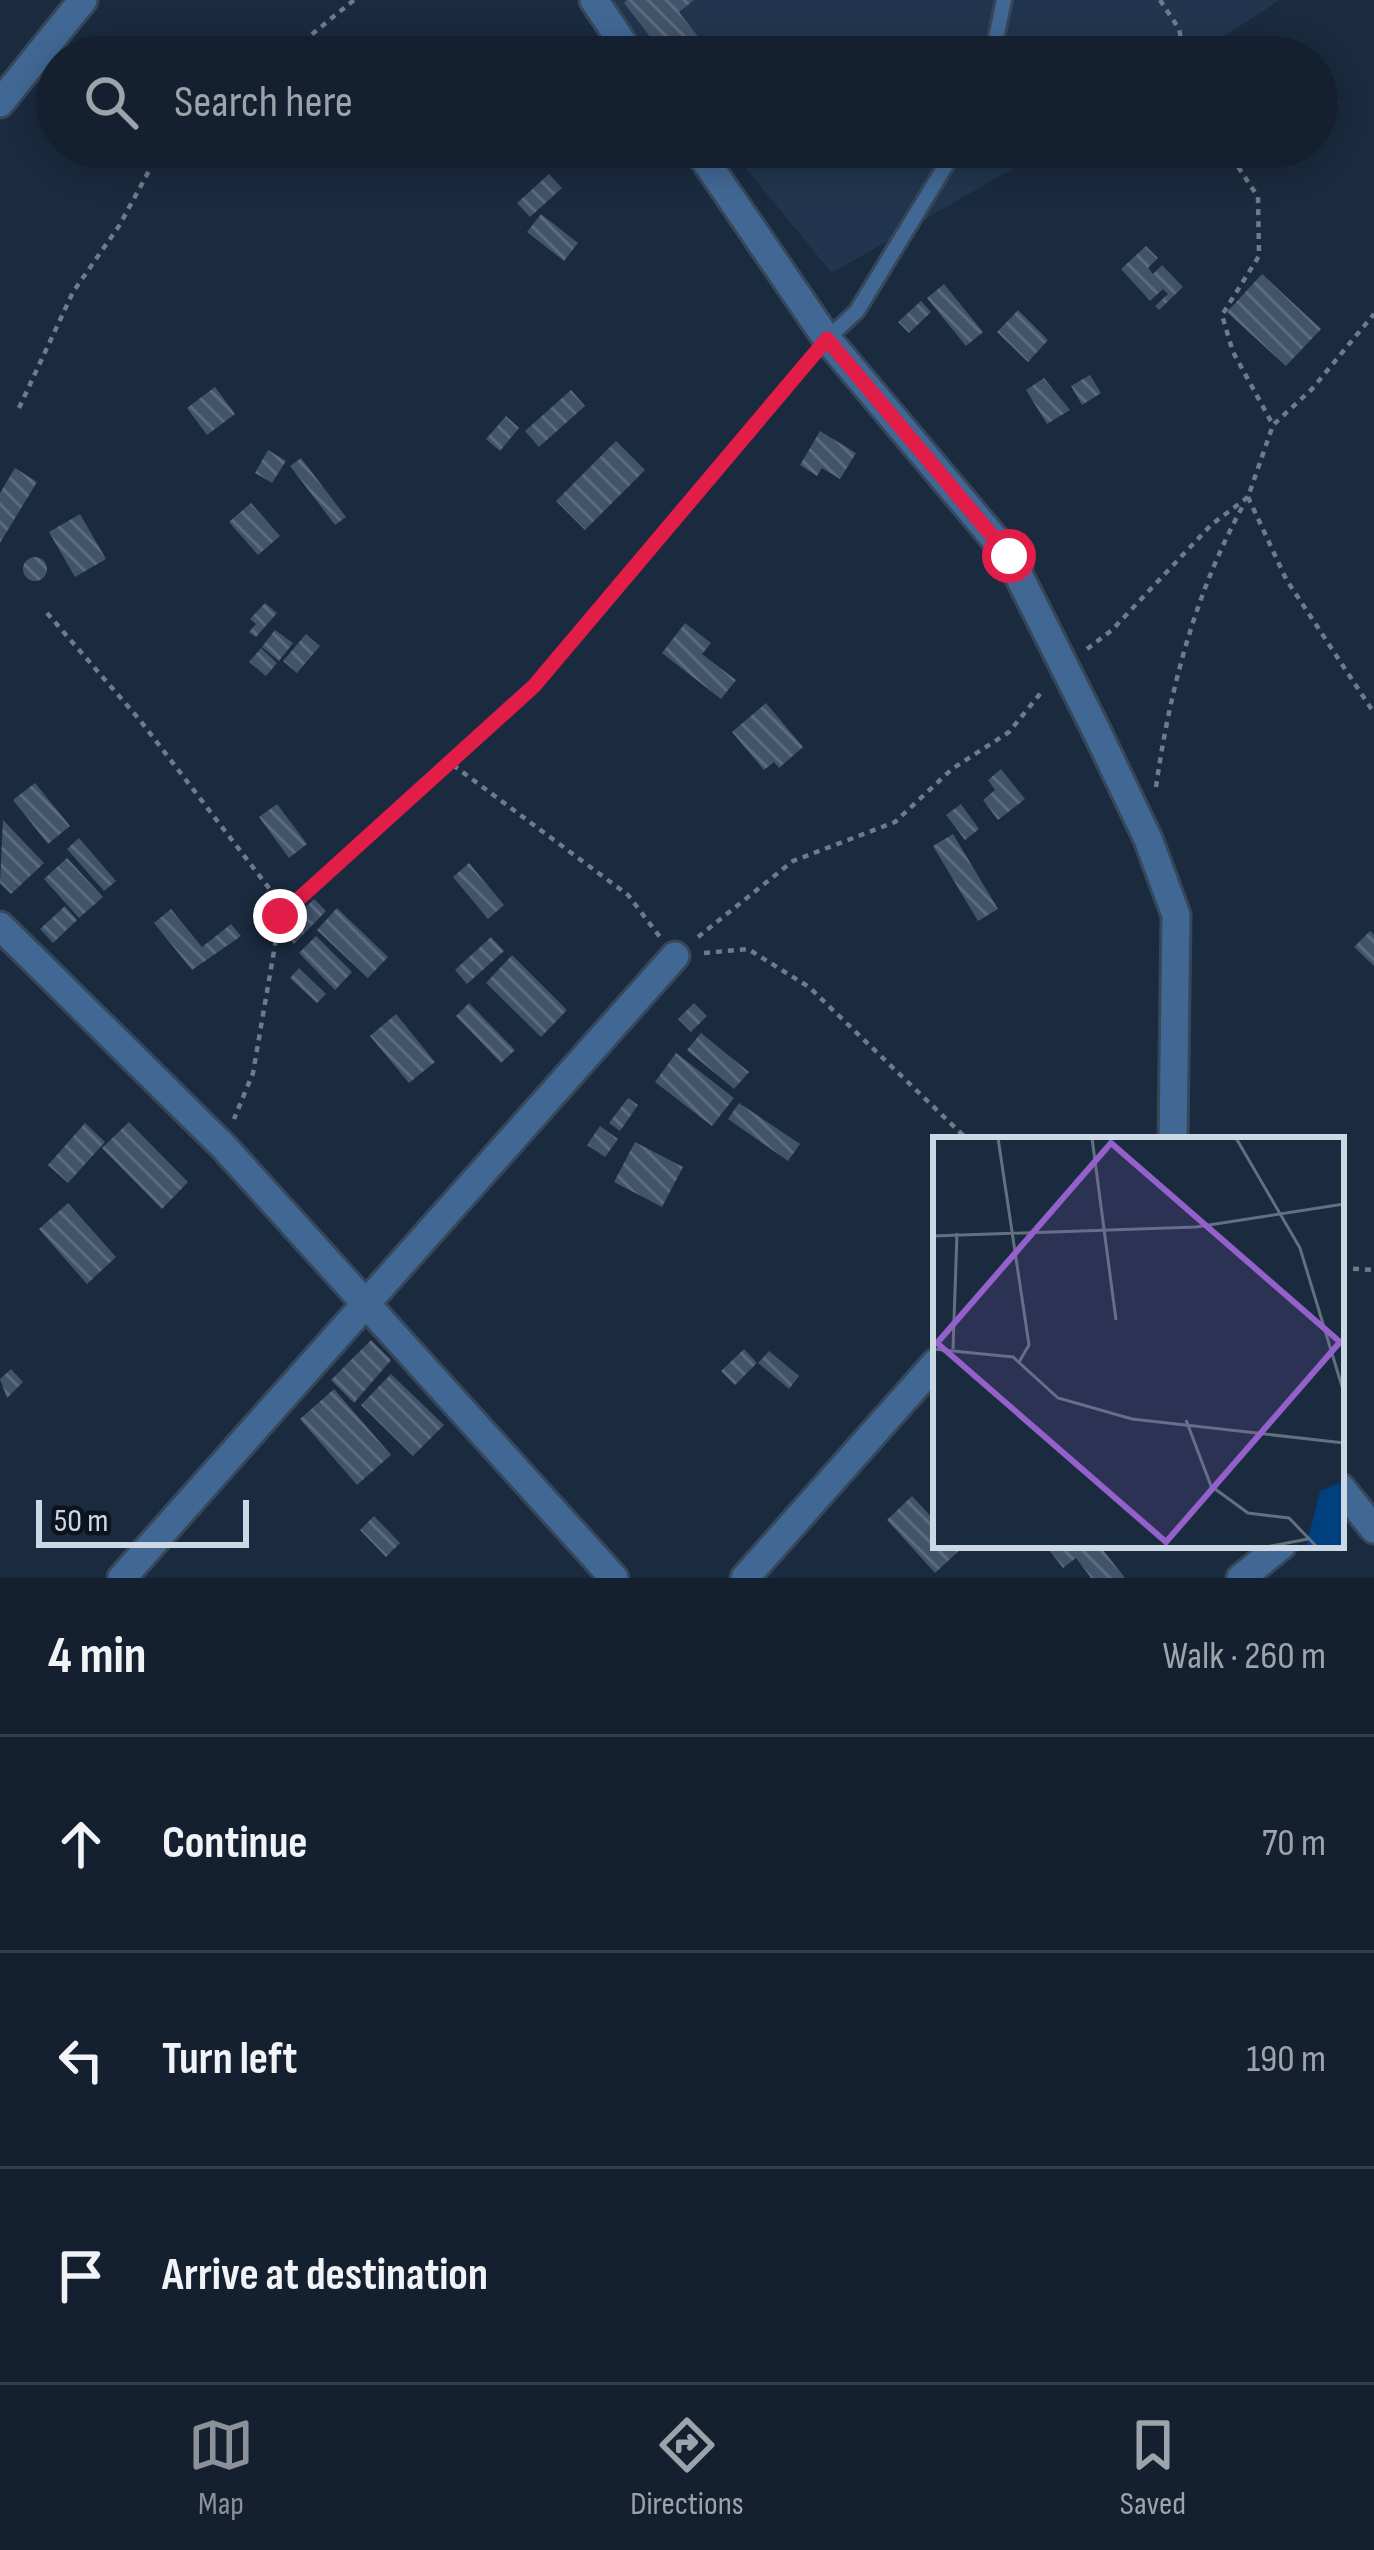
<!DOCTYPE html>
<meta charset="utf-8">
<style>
body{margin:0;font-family:"Sofia Sans Condensed",sans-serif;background:#212d3b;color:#f1f3f6}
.scale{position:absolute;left:36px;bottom:30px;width:213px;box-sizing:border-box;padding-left:12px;border:6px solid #cdd8e5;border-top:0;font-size:33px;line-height:42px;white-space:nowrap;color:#cdd8e5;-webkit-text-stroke:9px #0c131c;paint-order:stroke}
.stop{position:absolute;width:36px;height:36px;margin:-27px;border:9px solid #e11d48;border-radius:50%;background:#fff}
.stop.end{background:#e11d48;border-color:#fff;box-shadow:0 3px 12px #0008}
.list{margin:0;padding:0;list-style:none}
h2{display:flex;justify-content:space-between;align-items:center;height:156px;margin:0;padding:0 48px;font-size:51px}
h2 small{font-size:39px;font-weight:400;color:#9da3aa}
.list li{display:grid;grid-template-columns:78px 1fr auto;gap:36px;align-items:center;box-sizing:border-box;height:216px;padding:0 48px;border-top:3px solid #333e4b}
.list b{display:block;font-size:45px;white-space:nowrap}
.list em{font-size:39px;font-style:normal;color:#9da3aa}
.icon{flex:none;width:66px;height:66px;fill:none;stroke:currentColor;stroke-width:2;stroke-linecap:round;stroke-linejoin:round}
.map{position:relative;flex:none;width:1374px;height:1578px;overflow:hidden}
.search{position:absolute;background:#14202f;box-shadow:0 6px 30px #0003;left:36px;right:36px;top:36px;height:132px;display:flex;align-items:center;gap:30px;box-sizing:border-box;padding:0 42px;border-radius:66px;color:#9da3aa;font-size:45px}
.sheet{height:804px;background:#14202f}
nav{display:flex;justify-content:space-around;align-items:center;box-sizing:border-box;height:168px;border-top:3px solid #333e4b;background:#14202f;font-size:33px;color:#9da3aa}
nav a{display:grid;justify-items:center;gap:6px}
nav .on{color:#8c9099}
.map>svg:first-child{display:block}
.built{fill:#21354e}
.building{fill:url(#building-back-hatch)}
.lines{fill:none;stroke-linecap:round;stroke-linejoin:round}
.service-casing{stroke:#37475a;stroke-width:20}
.minor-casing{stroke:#37475a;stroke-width:33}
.path{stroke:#6d7b8c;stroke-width:4.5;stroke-dasharray:6 6;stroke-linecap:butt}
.service{stroke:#416895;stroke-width:14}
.minor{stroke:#416895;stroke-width:27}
.route{stroke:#e11d48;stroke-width:15}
.inset-road{fill:none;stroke:#627081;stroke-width:3}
.view{fill:#9460ca;fill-opacity:0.15;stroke:#9460ca;stroke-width:6}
.inset-edge{fill:none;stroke:#cdd8e5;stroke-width:6}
</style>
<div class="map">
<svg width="1374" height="1578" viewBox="0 0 1374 1578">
<defs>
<pattern id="building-back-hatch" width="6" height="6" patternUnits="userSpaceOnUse" patternTransform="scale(3)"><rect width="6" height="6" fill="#42546a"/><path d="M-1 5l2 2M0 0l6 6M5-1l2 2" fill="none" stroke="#5c6c7f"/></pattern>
</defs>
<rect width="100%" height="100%" fill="#1a2b3f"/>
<g class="built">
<polygon points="608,0 1280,0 1192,57 653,57"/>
<polygon points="728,147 1050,147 832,273"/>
</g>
<g class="building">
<polygon points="627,0 694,0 679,12 714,57 666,57 624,3"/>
<polygon points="1322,83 1339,103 1317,121 1317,87"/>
<polygon points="549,174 562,188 530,217 517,203"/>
<polygon points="541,214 578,243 564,261 527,232"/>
<polygon points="1146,246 1158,258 1148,268 1153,274 1162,265 1183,287 1159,310 1155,306 1168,294 1163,289 1150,301 1121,269"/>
<polygon points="1262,274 1321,329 1286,366 1227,312"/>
<polygon points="944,284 983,332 966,346 927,298"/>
<polygon points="921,301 931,312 909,333 898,322"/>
<polygon points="1018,310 1048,340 1028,362 997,332"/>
<polygon points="1090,375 1101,393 1082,405 1071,386"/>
<polygon points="1044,378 1070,410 1047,424 1026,390"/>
<polygon points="215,387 235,414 207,435 187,408"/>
<polygon points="571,390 585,406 539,447 525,431"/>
<polygon points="506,416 519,428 500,451 486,439"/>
<polygon points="820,431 856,453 840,479 822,468 817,476 800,465"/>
<polygon points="616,441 645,470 585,530 556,501"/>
<polygon points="268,450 286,461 272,483 255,473"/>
<polygon points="301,458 346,517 335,525 290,466"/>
<polygon points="15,468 37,482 0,543 0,493"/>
<polygon points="251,503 280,536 258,555 229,522"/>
<polygon points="80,514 106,559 75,577 49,532"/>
<circle cx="35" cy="569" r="12"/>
<polygon points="265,603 277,613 256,637 249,632 256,624 250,619"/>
<polygon points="685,623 711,643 702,654 736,680 721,699 662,653"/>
<polygon points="275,630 293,643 279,661 262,647"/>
<polygon points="306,634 320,646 297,673 283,661"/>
<polygon points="261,648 277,663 266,676 249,662"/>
<polygon points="766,703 803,747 779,768 774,762 764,770 732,732"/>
<polygon points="1001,769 1025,799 998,820 983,800 995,790 988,780"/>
<polygon points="35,783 70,826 48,844 13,800"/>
<polygon points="277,804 307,844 289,858 259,817"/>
<polygon points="961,804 979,829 965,840 946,815"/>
<polygon points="3,820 44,863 11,894 0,883"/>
<polygon points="953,834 998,909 978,921 933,846"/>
<polygon points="79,838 116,881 104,891 67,849"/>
<polygon points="67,858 103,897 79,918 44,879"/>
<polygon points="469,863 504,905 488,919 453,877"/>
<polygon points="314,899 326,911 294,944 282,931"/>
<polygon points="65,906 77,920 53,943 40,929"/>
<polygon points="337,908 388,957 368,978 317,930"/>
<polygon points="171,909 202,947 231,924 241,936 192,970 154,923"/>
<polygon points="1370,931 1374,935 1374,966 1354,947"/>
<polygon points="316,936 352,972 335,990 299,953"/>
<polygon points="491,937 504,951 467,984 455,970"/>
<polygon points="512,955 567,1010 541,1037 486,983"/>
<polygon points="299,968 326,994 317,1003 290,978"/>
<polygon points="469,1003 515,1050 501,1063 456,1016"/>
<polygon points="694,1003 707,1016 691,1032 678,1019"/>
<polygon points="396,1014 435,1062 409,1083 370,1036"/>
<polygon points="701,1033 749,1072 734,1089 687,1050"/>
<polygon points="676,1053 734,1098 712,1126 655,1082"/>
<polygon points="628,1098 638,1105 620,1131 609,1123"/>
<polygon points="739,1103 800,1144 788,1161 728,1119"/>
<polygon points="129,1122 188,1182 162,1209 102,1148"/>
<polygon points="85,1123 105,1142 68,1183 48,1165"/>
<polygon points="600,1126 618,1139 605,1157 587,1145"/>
<polygon points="635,1142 683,1167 662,1207 614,1182"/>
<polygon points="68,1203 116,1257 87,1284 39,1229"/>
<polygon points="371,1340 391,1360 354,1403 331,1380"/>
<polygon points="744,1349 757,1363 735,1385 721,1371"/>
<polygon points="769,1351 799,1376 789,1389 758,1363"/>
<polygon points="11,1369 23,1382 7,1398 0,1379"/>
<polygon points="391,1374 444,1425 413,1456 361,1405"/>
<polygon points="334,1389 391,1455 357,1485 300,1419"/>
<polygon points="912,1496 936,1522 936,1545 961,1549 935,1573 887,1520"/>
<polygon points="374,1516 400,1543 386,1557 360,1530"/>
<polygon points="1055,1545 1099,1545 1125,1578 1091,1578 1076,1558 1063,1568 1049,1550"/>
</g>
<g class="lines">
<defs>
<g id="service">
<polyline points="992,57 1004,0"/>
<polyline points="827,339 857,311 957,147"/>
</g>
<g id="minor">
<polyline points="594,0 632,57"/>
<polyline points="0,103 83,0"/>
<polyline points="696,147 827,339 1009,556 1097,732 1148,839 1176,915 1173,1140"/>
<polyline points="0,926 223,1146 614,1578"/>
<polyline points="1341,1488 1374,1529"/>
<polyline points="122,1578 675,956"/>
<polyline points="745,1578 936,1363"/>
<polyline points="1241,1578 1282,1545"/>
</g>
</defs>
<use href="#service" class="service-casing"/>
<use href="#minor" class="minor-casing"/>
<g class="path">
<polyline points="1160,0 1179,29 1185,57"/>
<polyline points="284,57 354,0"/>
<polyline points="1225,147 1258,197 1259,256 1222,315 1233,352 1273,425"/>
<polyline points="19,408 73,292 119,226 162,147"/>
<polyline points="1248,497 1286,579 1374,713"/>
<polyline points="47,613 139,719 272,892 280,916 253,1073 234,1119"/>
<polyline points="1087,649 1112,630 1211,525 1248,497 1273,425 1312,389 1374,314"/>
<polyline points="453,765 628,895 660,937"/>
<path d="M1156,787c14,-99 40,-197 89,-285"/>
<polyline points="280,916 534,686 809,361"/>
<polyline points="698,937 793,861 895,822 952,769 1009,732 1044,689"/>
<polyline points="704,953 748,949 809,987 968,1140"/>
<polyline points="1341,1268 1374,1270"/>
</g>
<use href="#service" class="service"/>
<use href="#minor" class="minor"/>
</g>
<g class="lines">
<polyline class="route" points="280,916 534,686 827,339 1009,556"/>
</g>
<g transform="translate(933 1137)">
<rect width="411" height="411" fill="#1a2b3f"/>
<path d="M411,344v66h-38l14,-56z" fill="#00407e"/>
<path class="inset-road" d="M65,1l31,207 -10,17M159,1l24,182M303,1l64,110 44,145M0,99l263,-9 148,-23M0,212l80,8 45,41 74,21 212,24M20,212l4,-116M253,283l25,66 37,27 41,5 28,29M333,410l42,-8"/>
<path class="view" d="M178,6l229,199 -174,200 -229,-199z"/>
<rect width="411" height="411" class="inset-edge"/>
</g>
</svg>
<div class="scale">50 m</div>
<div class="stop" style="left:1009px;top:556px"></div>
<div class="stop end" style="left:280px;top:916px"></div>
<div class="search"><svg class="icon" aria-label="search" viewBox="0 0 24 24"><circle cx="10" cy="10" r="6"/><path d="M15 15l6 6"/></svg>Search here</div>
</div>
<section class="sheet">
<h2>4 min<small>Walk · 260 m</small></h2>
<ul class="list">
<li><svg class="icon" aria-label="ahead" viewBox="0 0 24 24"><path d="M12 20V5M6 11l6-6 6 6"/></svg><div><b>Continue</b></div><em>70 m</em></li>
<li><svg class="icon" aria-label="left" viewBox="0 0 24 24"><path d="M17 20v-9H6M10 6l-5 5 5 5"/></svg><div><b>Turn left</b></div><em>190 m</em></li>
<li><svg class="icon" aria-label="arrive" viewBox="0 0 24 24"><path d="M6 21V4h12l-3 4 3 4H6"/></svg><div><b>Arrive at destination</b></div></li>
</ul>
</section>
<nav>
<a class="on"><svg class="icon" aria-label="map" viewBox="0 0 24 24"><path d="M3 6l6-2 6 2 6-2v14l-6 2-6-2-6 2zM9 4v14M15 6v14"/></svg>Map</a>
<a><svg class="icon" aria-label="directions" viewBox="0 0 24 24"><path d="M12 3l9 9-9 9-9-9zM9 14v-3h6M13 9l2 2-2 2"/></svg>Directions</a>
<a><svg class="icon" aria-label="saved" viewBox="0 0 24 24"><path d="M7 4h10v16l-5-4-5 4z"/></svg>Saved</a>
</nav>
